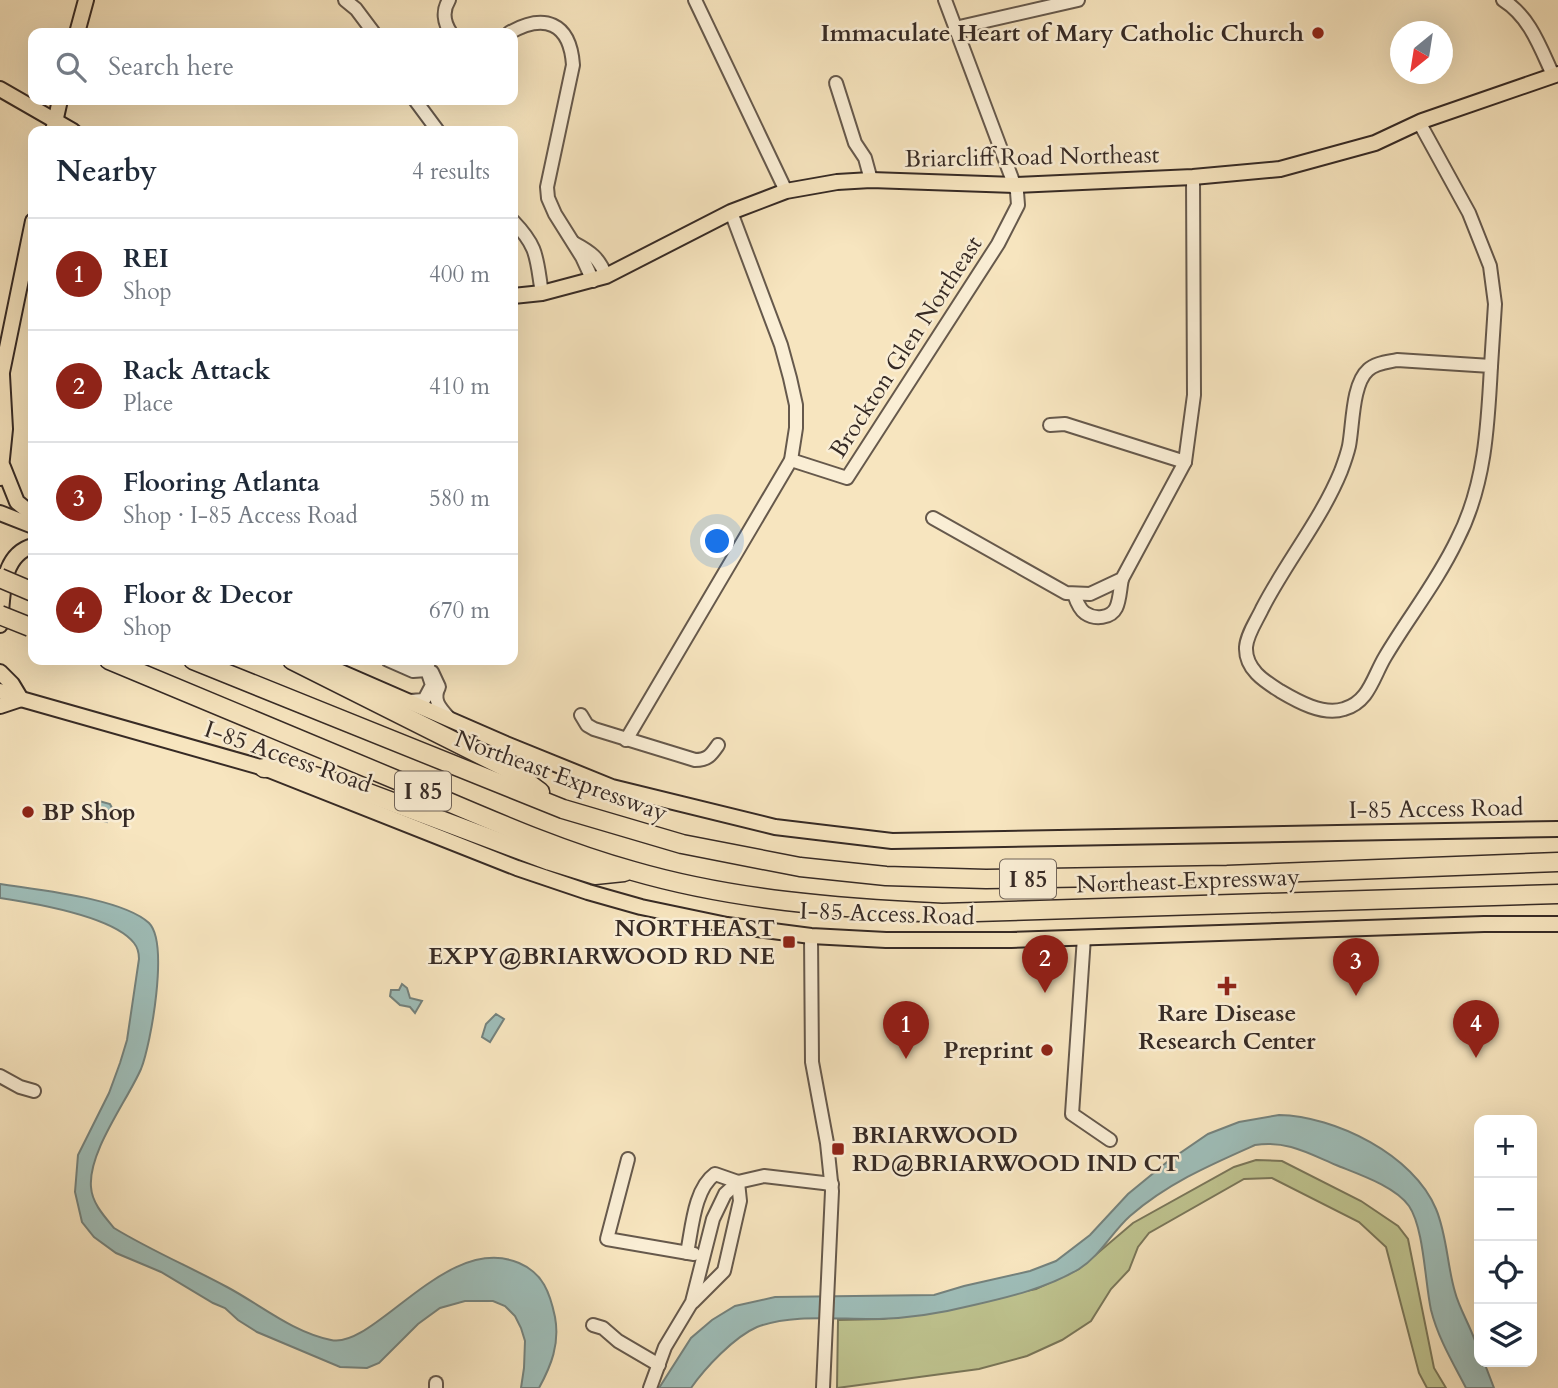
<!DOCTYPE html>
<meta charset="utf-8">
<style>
body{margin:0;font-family:Cardo,serif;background:#f2f2f3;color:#1f2937}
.controls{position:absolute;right:21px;bottom:21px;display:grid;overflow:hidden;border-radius:14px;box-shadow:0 7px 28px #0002}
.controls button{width:63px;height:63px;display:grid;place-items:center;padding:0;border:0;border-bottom:2px solid #e0e1e3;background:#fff;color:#1f2937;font:35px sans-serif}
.compass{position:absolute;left:1390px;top:21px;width:63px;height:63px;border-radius:50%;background:#fff;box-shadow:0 7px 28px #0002;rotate:210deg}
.you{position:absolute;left:718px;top:542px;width:24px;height:24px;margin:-18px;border:5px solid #fff;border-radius:50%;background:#1a73e8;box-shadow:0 0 0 10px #1a73e833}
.badge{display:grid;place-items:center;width:46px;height:46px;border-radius:50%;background:#8f2418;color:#fff;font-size:23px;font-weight:700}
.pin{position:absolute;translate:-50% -58px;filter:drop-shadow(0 2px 4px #0008)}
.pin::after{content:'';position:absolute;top:37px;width:24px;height:21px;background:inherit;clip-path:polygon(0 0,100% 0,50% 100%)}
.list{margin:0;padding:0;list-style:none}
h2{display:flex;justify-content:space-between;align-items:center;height:91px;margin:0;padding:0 28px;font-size:30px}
h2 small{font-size:23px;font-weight:400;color:#747a83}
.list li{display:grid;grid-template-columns:46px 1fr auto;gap:21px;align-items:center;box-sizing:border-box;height:112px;padding:0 28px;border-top:2px solid #e0e1e3}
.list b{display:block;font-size:26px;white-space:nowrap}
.list p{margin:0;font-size:23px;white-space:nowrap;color:#747a83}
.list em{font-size:23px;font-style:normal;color:#747a83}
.icon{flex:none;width:38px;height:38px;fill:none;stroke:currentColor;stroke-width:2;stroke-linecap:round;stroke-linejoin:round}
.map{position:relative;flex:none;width:1558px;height:1388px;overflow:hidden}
.search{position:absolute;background:#fff;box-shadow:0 7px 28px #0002;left:28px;top:28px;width:490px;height:77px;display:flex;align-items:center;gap:18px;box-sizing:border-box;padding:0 24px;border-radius:14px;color:#747a83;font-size:26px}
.panel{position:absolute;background:#fff;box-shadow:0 7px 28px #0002;left:28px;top:126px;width:490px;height:539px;border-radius:14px}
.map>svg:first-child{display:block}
.green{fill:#bfc490;stroke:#7a775a;stroke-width:2}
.water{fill:#9ebdb8;stroke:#74827d;stroke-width:2}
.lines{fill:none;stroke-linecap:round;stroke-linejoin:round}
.minor-casing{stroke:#66594c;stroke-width:16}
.major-casing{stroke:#362a25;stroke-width:18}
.highway-casing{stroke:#362a25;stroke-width:21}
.minor{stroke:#faeed5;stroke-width:12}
.major{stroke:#f7e5bf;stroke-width:14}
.highway{stroke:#f7e5bf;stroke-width:18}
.highway-bridge-casing{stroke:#362a25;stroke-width:21;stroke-linecap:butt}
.highway-bridge{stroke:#f7e5bf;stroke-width:18}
.poi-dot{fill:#8f2418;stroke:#faeed5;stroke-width:2.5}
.labels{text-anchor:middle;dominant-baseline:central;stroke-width:5;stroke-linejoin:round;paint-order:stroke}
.shield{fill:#faeed5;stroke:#71655a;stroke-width:2}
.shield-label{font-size:23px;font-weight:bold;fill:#362a25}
.poi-label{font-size:24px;font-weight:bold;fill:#362a25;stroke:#faeed5;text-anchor:end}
.street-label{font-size:24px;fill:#362a25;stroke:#faeed5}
</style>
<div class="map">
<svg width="1558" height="1388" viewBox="0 0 1558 1388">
<rect width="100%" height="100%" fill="#f7e5bf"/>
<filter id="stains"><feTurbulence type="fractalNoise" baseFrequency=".00286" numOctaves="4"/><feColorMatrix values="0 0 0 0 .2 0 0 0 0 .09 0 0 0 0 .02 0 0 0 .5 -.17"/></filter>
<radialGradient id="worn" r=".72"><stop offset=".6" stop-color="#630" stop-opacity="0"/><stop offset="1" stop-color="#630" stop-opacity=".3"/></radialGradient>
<polygon class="green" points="1256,1160 1282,1161 1361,1201 1398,1226 1408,1239 1434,1368 1446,1388 1427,1388 1419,1373 1386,1247 1359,1222 1272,1178 1244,1179 1149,1233 1138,1247 1129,1270 1111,1289 1091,1321 1062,1340 1027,1356 979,1369 837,1388 838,1320 883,1319 1036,1289 1079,1269 1133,1223 1234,1167"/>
<g class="water">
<polygon points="99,801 110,804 112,808 110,811 106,810 104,813 105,818 108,819 107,822 93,818 92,808"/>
<path d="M0,884c37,6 122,14 149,39 20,20 2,121 -8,146 -14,32 -53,83 -50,118 1,16 13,29 23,41 36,22 76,39 113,59 34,18 65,45 104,53 43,10 116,-108 188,-77 24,10 31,30 36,54 5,27 -4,49 -16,71h-18l3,-20 1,-27 -4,-13 -6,-12 -10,-10 -12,-5h-28l-25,7 -22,16 -39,39 -12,5 -27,-1 -83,-35 -19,-12 -13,-12 -12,-5 -52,-31 -45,-19 -22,-16 -12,-15 -7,-30 3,-37 31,-62 11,-30 7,-23 12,-81c0,-6 -1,-11 -5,-16 -21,-27 -101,-40 -134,-45z"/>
<polygon points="402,984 407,988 410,998 422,1001 415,1013 410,1007 400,1005 390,996 391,990 399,990"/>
<polygon points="496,1014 504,1019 490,1042 482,1037 486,1024"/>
<path d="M1279,1115c56,1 135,40 157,94 11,26 11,56 19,83 6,23 24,46 24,70h5l10,26h-28c-13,-25 -28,-50 -35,-78 -6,-27 -7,-82 -22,-104 -14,-20 -51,-32 -73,-41 -28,-12 -50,-25 -81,-20 -45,20 -87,38 -125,71 -18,16 -30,40 -51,53 -32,19 -70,28 -105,36 -32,8 -63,13 -95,14 -38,1 -86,-6 -122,8 -23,10 -52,41 -66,61h-32l32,-50 21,-18 23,-14 40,-9 159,-2 30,-9 66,-15 26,-10 34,-26 38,-41 39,-32 41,-28 31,-12z"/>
</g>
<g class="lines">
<defs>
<g id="minor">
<polyline points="345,0 356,9 374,33"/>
<path d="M449,0c-7,11 -5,23 2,33"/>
<polyline points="695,0 786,191"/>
<path d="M1503,0c27,17 37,47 50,75"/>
<polyline points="955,28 1078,0"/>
<path d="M509,33c35,-20 61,-11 64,32l-26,122 1,11 7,16 27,43 11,24"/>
<polyline points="836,83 855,143 865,158 871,180"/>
<polyline points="415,100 438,131"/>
<polyline points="1419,122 1469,213 1490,266 1495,304 1491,366"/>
<path d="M513,221c26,27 23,37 29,72"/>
<path d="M574,243c17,9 25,15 32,33"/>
<path d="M1397,360l94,6c-3,59 -6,120 -34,174 -20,42 -49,78 -72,117 -12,20 -16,45 -41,52 -21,7 -47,-8 -64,-18 -16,-10 -35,-22 -34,-44 1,-13 11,-27 16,-38 24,-47 59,-89 79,-138 3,-8 6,-16 8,-25 4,-20 3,-62 19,-76 7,-7 20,-8 29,-10z"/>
<polyline points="1050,425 1065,424 1185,462"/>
<polyline points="791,460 847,478 998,244 1018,205 1017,192 945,0"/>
<polyline points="933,518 1066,593 1090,594 1122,579 1185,462 1194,395 1193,177"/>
<path d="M1074,594c2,6 5,15 11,19 10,7 26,5 31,-5 4,-8 4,-20 6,-29"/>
<polyline points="388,660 413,671 427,670 429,660"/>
<path d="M409,701l15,-1 8,-15 -5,-15 5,2 7,15c-7,13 1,21 10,31"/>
<path d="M581,715l6,10 7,4 101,31c13,0 16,-5 23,-15"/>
<polyline points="626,740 791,460 796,428 796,405 790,378 781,345 731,212"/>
<polyline points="811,936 812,1062 827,1143 832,1191 823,1388"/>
<polyline points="1084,937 1072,1114 1110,1140"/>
<polyline points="0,1076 20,1087 34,1091"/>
<polyline points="628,1159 607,1239 694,1254"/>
<path d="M687,1253c5,-24 7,-64 28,-79l23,8 2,19 -16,70 -31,31"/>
<polyline points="593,1325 603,1328 618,1341 659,1365"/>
<polyline points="436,1388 436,1383"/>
<polyline points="650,1388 665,1347 692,1302 713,1219 725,1194 738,1182 764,1176 832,1184"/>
</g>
<g id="major">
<polyline points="77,33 86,0"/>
<polyline points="0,89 73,131"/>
<polyline points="53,131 60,100"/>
<polyline points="513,296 542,293 606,276 731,212 786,191 837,182 871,180 1015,185 1193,177 1280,169 1375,143 1422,121 1558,74"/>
<polyline points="0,382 33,221"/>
<polyline points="3,467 17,502 33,515"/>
<polyline points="0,478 5,429 2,375"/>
<polyline points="0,513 33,526"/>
<path d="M0,625c3,-28 0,-70 33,-79"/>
<polyline points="313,660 506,744 612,787 775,827 892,841 1558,829"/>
<polyline points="0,672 12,684 21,699"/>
<polyline points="0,691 21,699 264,768 517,868 588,892 641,907 727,925 811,936 886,940 1011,940 1484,924 1558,924"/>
<polyline points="0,706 21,699"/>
</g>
<g id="highway">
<path d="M109,660c100,42 201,84 302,126 73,31 146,64 222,85 100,29 205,37 309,42l616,-19"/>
<polyline points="193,660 563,809 682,844 800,867 886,876 986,879 1227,875 1558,862"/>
<polyline points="292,660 509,769 540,792"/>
<polyline points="264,768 283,767 355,788 550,861 595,875 624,872"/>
</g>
</defs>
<use href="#minor" class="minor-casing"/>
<use href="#major" class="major-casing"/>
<use href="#highway" class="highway-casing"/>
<use href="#minor" class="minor"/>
<use href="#major" class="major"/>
<use href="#highway" class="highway"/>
<defs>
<g id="highway-bridge">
<polyline points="0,578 33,592"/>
<polyline points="0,615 30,627"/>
</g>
</defs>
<use href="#highway-bridge" class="highway-bridge-casing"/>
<use href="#highway-bridge" class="highway-bridge"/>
</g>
<g class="poi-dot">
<circle cx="1318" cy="33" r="7"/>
<circle cx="28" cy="812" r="7"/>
<rect x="782" y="935" width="14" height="14" rx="3.5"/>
<path d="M1223.5 975.5h7v7h7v7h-7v7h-7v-7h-7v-7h7z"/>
<circle cx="1047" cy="1050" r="7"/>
<rect x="831" y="1142" width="14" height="14" rx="3.5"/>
</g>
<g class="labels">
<g class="shield">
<rect x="395" y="771.5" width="56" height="39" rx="5"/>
<rect x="1000" y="859.5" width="56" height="39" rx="5"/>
</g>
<g class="shield-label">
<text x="423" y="791">I 85</text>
<text x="1028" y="879">I 85</text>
</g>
<g class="poi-label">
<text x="1304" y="33">Immaculate Heart of Mary Catholic Church</text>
<text x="42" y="812" text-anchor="start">BP Shop</text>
<text x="775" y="928">NORTHEAST<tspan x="775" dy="28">EXPY@BRIARWOOD RD NE</tspan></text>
<text x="1227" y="1013" text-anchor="middle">Rare Disease<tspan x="1227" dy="28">Research Center</tspan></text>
<text x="1033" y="1050">Preprint</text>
<text x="852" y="1135" text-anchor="start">BRIARWOOD<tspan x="852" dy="28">RD@BRIARWOOD IND CT</tspan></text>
</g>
<g class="street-label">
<text transform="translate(1032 157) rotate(-1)">Briarcliff Road Northeast</text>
<text transform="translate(906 347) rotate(-57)">Brockton Glen Northeast</text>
<text transform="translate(288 757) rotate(19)">I-85 Access Road</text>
<text transform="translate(561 776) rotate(20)">Northeast Expressway</text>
<text transform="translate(1436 809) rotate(-1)">I-85 Access Road</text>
<text transform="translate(1188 881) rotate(-2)">Northeast Expressway</text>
<text transform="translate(887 914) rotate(2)">I-85 Access Road</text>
</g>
</g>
<rect width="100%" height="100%" filter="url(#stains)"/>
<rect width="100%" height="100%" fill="url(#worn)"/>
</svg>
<div class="controls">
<button>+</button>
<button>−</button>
<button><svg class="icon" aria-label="locate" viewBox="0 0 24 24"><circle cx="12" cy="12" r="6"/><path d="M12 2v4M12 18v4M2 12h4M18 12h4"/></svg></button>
<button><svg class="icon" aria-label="layers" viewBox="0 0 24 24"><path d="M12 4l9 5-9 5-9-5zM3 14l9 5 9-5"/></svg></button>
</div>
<svg class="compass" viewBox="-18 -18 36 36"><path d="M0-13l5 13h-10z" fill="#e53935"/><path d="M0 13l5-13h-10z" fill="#747a83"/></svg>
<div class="you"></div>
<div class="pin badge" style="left:906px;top:1059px">1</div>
<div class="pin badge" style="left:1045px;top:993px">2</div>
<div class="pin badge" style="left:1356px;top:996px">3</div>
<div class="pin badge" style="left:1476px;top:1058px">4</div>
<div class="search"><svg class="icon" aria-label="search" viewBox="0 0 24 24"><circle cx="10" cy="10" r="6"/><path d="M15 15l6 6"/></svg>Search here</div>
<section class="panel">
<h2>Nearby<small>4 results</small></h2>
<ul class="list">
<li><span class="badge">1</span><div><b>REI</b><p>Shop</p></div><em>400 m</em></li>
<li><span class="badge">2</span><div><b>Rack Attack</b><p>Place</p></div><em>410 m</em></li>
<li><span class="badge">3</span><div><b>Flooring Atlanta</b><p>Shop · I-85 Access Road</p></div><em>580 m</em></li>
<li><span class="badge">4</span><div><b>Floor &amp; Decor</b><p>Shop</p></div><em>670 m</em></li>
</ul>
</section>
</div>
